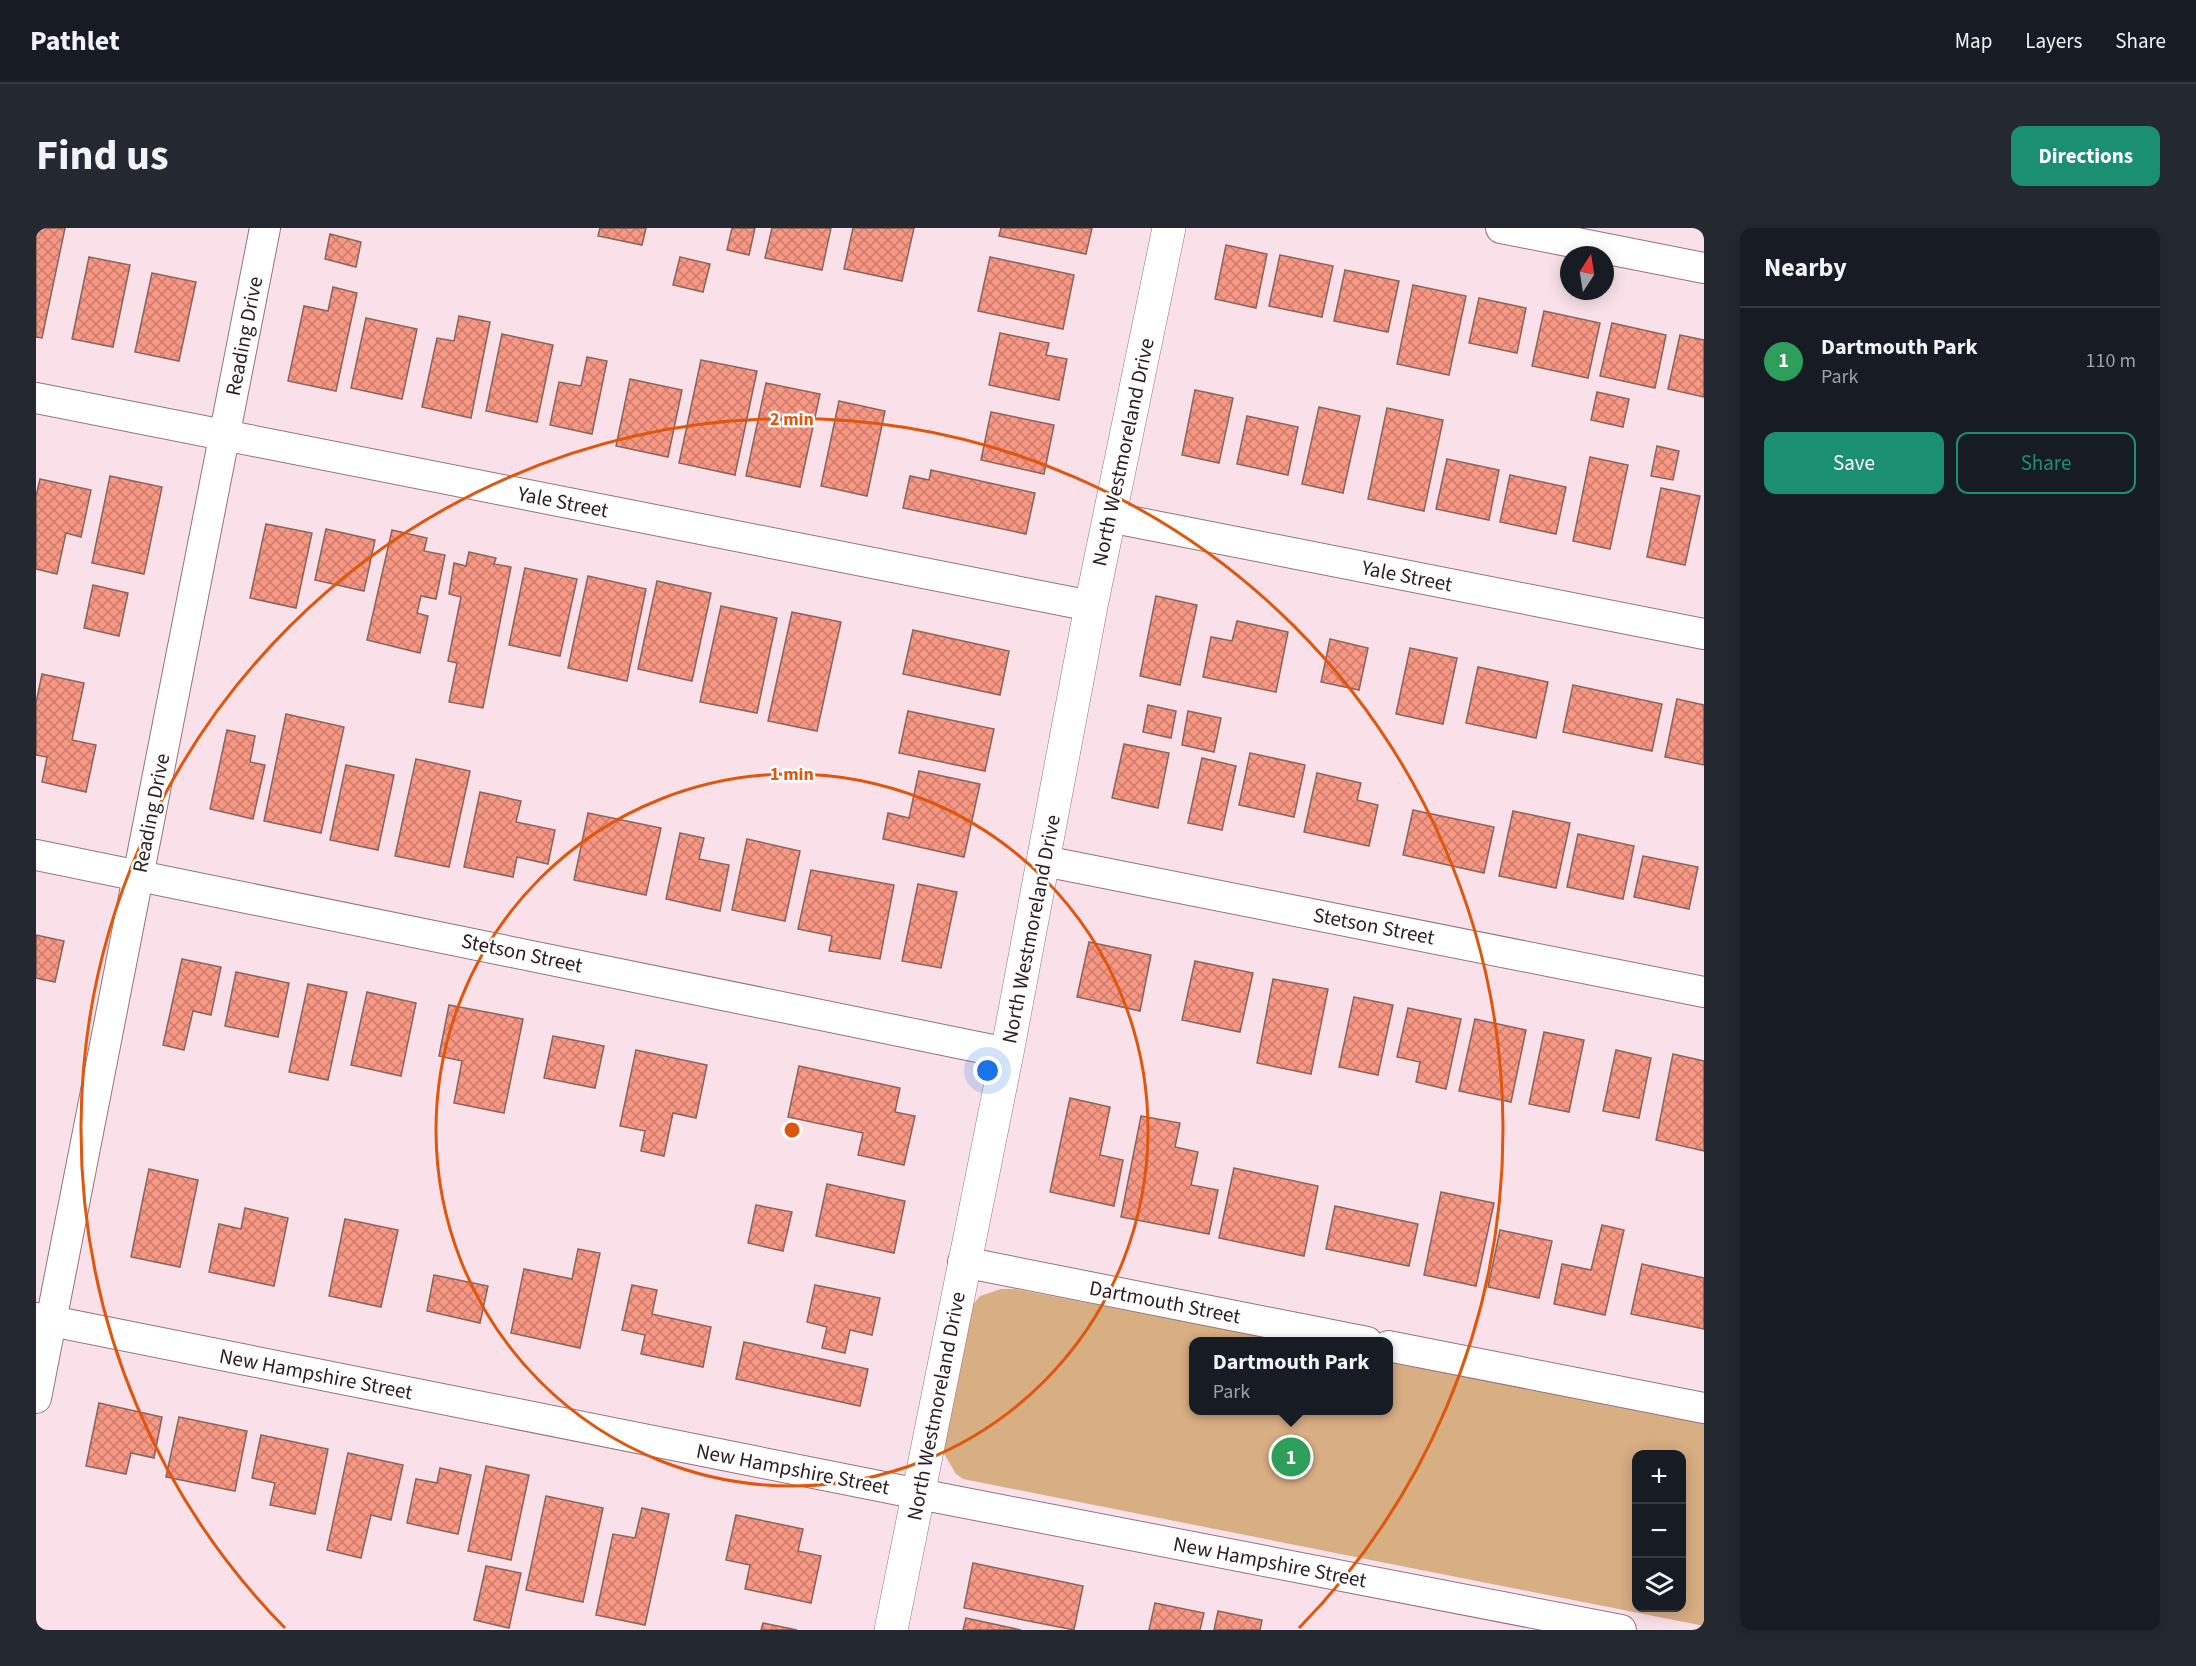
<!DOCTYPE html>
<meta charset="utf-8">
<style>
body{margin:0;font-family:"Source Sans 3",sans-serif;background:#242831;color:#f1f3f6}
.controls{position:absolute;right:18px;bottom:18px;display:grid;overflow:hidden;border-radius:12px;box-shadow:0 3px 15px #0003}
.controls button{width:54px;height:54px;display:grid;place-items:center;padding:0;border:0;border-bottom:2px solid #363941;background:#171b24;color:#f1f3f6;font:30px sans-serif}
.compass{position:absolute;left:1524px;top:18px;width:54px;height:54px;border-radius:50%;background:#171b24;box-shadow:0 3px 15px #0003;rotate:12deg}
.you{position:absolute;left:952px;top:843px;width:21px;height:21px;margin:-15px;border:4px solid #fff;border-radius:50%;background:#1a73e8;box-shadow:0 0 0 9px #1a73e833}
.badge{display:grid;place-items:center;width:39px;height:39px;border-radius:50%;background:#1b8f72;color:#fff;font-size:20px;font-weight:700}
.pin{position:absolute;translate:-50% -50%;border:3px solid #fff;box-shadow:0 2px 6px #0006}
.popup{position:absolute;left:1153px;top:1109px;width:204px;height:78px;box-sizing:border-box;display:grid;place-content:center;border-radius:12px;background:#171b24;filter:drop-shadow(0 2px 4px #0005);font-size:20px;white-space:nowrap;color:#9ea1a6}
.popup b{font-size:22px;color:#f1f3f6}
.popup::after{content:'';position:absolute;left:50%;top:100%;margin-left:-12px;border:12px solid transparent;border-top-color:#171b24}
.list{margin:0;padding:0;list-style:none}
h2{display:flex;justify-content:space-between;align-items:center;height:78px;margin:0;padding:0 24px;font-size:26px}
h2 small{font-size:20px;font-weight:400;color:#9ea1a6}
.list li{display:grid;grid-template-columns:39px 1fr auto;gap:18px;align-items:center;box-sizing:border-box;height:108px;padding:0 24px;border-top:2px solid #363941}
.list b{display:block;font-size:22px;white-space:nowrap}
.list p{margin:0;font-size:20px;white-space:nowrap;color:#9ea1a6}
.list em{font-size:20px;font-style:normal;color:#9ea1a6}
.actions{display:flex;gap:12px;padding:18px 24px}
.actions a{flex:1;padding:14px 0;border:2px solid #1b8f72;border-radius:12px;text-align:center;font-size:21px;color:#1b8f72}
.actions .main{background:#1b8f72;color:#fff}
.icon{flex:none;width:33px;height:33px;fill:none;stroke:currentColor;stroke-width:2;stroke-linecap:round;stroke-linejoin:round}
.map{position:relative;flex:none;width:1668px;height:1402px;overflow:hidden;border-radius:12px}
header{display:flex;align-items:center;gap:36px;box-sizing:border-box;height:84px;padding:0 30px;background:#171b24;border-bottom:2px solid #363941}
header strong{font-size:28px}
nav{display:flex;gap:33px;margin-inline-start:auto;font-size:21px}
.intro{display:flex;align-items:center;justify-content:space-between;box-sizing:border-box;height:144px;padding:0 36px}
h1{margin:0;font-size:42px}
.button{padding:15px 27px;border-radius:12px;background:#1b8f72;color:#fff;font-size:21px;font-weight:700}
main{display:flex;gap:36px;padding:0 36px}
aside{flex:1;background:#171b24;border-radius:12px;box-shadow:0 3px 15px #0003}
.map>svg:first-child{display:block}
.park{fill:#d8ae83;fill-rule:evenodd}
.building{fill:url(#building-cross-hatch);stroke:#87645c;stroke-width:1.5}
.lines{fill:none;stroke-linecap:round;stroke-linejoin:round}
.street-casing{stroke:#96727d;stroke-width:32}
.secondary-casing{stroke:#96727d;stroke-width:34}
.street{stroke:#fff;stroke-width:30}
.secondary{stroke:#fff;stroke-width:33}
.ring{fill:none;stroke:#df560d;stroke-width:3}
.labels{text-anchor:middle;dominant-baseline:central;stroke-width:5;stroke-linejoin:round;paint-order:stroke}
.street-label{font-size:21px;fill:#2b1d22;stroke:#fff}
.centre{fill:#df560d;stroke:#fff;stroke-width:3}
.ring-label{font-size:18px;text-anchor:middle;font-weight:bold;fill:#df560d;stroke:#fff;stroke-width:5;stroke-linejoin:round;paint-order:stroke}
</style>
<header>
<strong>Pathlet</strong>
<nav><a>Map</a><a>Layers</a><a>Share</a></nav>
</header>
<div class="intro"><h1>Find us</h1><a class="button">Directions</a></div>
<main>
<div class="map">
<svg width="1668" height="1402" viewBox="0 0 1668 1402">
<defs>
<pattern id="building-cross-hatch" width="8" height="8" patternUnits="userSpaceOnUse" patternTransform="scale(1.5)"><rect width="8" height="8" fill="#f89884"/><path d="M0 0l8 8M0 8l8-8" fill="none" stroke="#c97b6c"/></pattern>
</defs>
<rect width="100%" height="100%" fill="#fae1e9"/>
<path class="park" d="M965,1061h14l270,52 -91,1v68h194l1,-48 315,61v203l-741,-147 -7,-5 -13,-22 28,-145 9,-11zM1600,1226h46v154h-46z"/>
<g class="building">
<polygon points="0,0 29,0 6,110 0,109"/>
<polygon points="564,0 610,0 606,17 562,8"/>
<polygon points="696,0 719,0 713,27 691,22"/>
<polygon points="736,0 795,0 786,42 729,30"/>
<polygon points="817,0 878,0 866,53 808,41"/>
<polygon points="965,0 1056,0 1050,26 963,8"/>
<polygon points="294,6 325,14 320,39 289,31"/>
<polygon points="1190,17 1231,26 1220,80 1179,71"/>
<polygon points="1244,27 1297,38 1286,89 1233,78"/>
<polygon points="53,29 94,37 77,119 36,111"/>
<polygon points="644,29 674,36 667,64 637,57"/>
<polygon points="954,29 1038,47 1027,101 942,83"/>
<polygon points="1309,42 1363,53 1352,104 1298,93"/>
<polygon points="116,45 160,54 143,133 99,124"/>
<polygon points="1377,57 1430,68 1413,147 1361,136"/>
<polygon points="297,59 321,65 300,163 252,153 268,78 292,83"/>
<polygon points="1443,70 1490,80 1481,125 1433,115"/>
<polygon points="1508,83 1564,95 1552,150 1496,138"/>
<polygon points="423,88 454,94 435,190 386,179 401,110 418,113"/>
<polygon points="330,90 381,101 366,171 315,160"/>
<polygon points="1576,95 1630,107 1619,160 1564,148"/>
<polygon points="964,105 1013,115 1010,127 1031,131 1023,172 953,157"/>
<polygon points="466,106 517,117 501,194 450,183"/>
<polygon points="1644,107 1668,112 1668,169 1632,161"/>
<polygon points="551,129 571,133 556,206 514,197 523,154 545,158"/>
<polygon points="665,132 721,143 699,247 643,235"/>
<polygon points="594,151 646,162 632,229 580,218"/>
<polygon points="730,155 784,166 764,259 710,248"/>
<polygon points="1159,162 1197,170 1183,235 1146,227"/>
<polygon points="1561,164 1593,171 1587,199 1555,192"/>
<polygon points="803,173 849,183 831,268 785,258"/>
<polygon points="1283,179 1324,188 1307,265 1266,256"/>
<polygon points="1351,180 1407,192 1388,283 1332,271"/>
<polygon points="955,184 1018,197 1008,246 945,232"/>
<polygon points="1211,188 1262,199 1252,247 1201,236"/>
<polygon points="1621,218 1643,223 1637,252 1615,248"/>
<polygon points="1554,229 1592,237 1574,321 1537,313"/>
<polygon points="1411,231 1463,242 1453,292 1400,281"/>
<polygon points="895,242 999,265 990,306 867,280 874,248 893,252"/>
<polygon points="1474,247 1530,259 1520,306 1464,294"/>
<polygon points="74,248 126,259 108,346 56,335"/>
<polygon points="4,251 55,262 45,309 30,305 21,346 0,341 0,268"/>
<polygon points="1625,260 1664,268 1649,337 1611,329"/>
<polygon points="230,296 276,305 260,380 214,370"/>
<polygon points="290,301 339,312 328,363 279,352"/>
<polygon points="356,302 391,310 388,323 409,327 400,371 385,368 381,385 392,388 384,425 331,412"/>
<polygon points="433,324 460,330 458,336 475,339 447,480 413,474 421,435 412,433 425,369 413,366 418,335 430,338"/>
<polygon points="489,340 541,351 524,428 473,417"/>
<polygon points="552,348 610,361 591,453 532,440"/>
<polygon points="621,353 675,365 656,453 602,441"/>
<polygon points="57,357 92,365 83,408 48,400"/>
<polygon points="1120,368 1161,377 1144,457 1104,448"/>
<polygon points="685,378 741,390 721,485 664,474"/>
<polygon points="756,384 805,394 781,503 732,493"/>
<polygon points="1201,393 1252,404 1240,464 1167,449 1175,409 1196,413"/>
<polygon points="877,402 973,423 964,467 867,446"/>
<polygon points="1294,411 1332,420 1323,462 1285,454"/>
<polygon points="1374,420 1421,430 1407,496 1360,486"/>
<polygon points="1442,439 1512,454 1500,510 1430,495"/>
<polygon points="6,446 48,455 36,512 60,517 50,564 6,554 11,529 0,527 0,475"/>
<polygon points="1537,457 1626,476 1616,523 1527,504"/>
<polygon points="1641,471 1668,477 1668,537 1629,529"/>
<polygon points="1112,477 1140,483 1135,510 1107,504"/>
<polygon points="872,483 958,501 949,543 863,525"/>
<polygon points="1152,483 1185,490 1178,524 1146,517"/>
<polygon points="250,486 308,499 285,605 228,593"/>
<polygon points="191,502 219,508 214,534 229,537 217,591 174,581"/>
<polygon points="1088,516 1133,525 1122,580 1076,570"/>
<polygon points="1214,525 1269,537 1258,589 1203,577"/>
<polygon points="1166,530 1200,538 1186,602 1152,595"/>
<polygon points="380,531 434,543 413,639 359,628"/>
<polygon points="310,537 358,547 342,622 294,612"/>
<polygon points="883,543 944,556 928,629 847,611 852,585 873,590"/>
<polygon points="1281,545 1325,555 1321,572 1342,577 1333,618 1268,604"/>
<polygon points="444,564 485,573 480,594 519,602 512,636 481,629 477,649 428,639"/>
<polygon points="1377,582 1458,599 1448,645 1367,627"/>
<polygon points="1477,583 1534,595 1520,660 1463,648"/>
<polygon points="552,585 625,600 610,667 538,652"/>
<polygon points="644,605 668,610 663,631 693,637 684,683 630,671"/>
<polygon points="1542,606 1598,618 1587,671 1531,659"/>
<polygon points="711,611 764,623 749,693 696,682"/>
<polygon points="1607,628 1662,639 1653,681 1598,669"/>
<polygon points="775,642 858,657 844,731 793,723 796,708 762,701"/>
<polygon points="882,656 921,664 905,740 866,733"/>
<polygon points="0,707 28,713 19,754 0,750"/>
<polygon points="1053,714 1115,727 1104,783 1041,769"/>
<polygon points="146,731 185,739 175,787 157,783 148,822 127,817"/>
<polygon points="1159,733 1217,745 1204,804 1146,792"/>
<polygon points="200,744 253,755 242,809 189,798"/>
<polygon points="1237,751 1292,761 1275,846 1221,835"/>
<polygon points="272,756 311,764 292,852 253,844"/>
<polygon points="331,764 380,775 365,848 315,837"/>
<polygon points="1318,769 1357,777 1342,847 1303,839"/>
<polygon points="413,777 487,791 468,885 418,875 426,833 403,828"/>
<polygon points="1372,780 1425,791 1410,861 1380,854 1384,834 1361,829"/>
<polygon points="1439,791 1490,802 1475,874 1423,863"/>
<polygon points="1508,804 1548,812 1533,884 1493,876"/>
<polygon points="517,808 568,818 559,860 508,850"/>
<polygon points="600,822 671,837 660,890 637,885 628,928 605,923 609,903 584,898"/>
<polygon points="1580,822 1615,830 1603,890 1567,883"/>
<polygon points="1637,826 1668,833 1668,923 1620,912"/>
<polygon points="763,838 864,860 859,884 879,888 868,937 822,927 827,905 752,889"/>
<polygon points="1034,870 1074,879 1064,927 1087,932 1078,978 1014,964"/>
<polygon points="1105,888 1144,895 1139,919 1162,924 1155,957 1182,962 1173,1006 1085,989"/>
<polygon points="1198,940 1282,958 1268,1028 1183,1010"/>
<polygon points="113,941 162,952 144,1039 95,1029"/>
<polygon points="791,956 869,973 858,1025 780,1008"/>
<polygon points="1405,964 1458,975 1440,1058 1388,1047"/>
<polygon points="720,977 756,984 747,1023 712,1015"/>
<polygon points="1299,978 1382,996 1373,1038 1290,1021"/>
<polygon points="209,980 252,990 238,1058 173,1044 183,996 205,1001"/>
<polygon points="309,991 362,1002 345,1079 293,1068"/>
<polygon points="1566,997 1588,1002 1569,1087 1518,1076 1526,1036 1555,1042"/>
<polygon points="1464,1002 1516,1013 1503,1070 1452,1059"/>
<polygon points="542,1021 564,1025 544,1120 475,1105 488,1041 536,1051"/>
<polygon points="1606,1036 1668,1050 1668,1101 1595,1086"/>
<polygon points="398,1047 452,1058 444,1095 391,1083"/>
<polygon points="596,1057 621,1062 616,1086 675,1099 667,1139 605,1126 609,1107 586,1102"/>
<polygon points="779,1057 844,1070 836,1107 814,1102 809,1125 786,1120 791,1099 771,1094"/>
<polygon points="708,1114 832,1141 824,1178 700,1151"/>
<polygon points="63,1175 126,1189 118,1230 95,1225 90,1246 50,1238"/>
<polygon points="143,1189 211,1203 199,1263 130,1249"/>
<polygon points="225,1207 292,1221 279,1286 234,1277 239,1255 216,1250"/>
<polygon points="312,1225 367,1237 355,1292 335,1287 325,1330 291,1322"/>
<polygon points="450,1238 493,1247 475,1332 432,1323"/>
<polygon points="404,1240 435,1247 422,1306 371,1295 380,1251 401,1255"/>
<polygon points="510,1268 567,1280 547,1374 490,1362"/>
<polygon points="606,1280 633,1286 609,1397 560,1387 577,1306 599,1310"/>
<polygon points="700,1287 767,1301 762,1323 785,1328 775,1375 709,1361 714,1337 690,1332"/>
<polygon points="937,1335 1047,1358 1038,1402 928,1380"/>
<polygon points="450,1338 485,1345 473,1400 438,1392"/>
<polygon points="1119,1375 1168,1385 1164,1402 1113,1402"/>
<polygon points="1182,1383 1226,1392 1224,1402 1178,1402"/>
<polygon points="930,1390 985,1402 927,1402"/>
<polygon points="727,1395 761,1402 725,1402"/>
</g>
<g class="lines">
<defs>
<g id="street">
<polyline points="1465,0 1668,40"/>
<polyline points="0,170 1055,378"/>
<polyline points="1073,289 1668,406"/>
<polyline points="0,627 971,825"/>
<polyline points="1008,633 1668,764"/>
<polyline points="927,1034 1331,1114"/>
<polyline points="0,1090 883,1266 1585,1402"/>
<polyline points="1352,1118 1668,1180"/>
<polyline points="0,1170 229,0"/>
</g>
<polyline id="secondary" points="855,1402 971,825 1055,378 1133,0"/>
</defs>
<use href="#street" class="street-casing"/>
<use href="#secondary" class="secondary-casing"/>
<use href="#street" class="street"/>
<use href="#secondary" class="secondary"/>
</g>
<g class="ring">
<circle cx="756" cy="902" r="356"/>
<path d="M249 1400A711 711 0 1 1 1263 1400"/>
</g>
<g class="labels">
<g class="street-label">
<text transform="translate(208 108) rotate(-79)">Reading Drive</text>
<text transform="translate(1087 224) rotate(-78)">North Westmoreland Drive</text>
<text transform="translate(527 274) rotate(11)">Yale Street</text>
<text transform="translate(1371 348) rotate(11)">Yale Street</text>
<text transform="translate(115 585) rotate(-79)">Reading Drive</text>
<text transform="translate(1338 698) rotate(11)">Stetson Street</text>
<text transform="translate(995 701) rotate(-79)">North Westmoreland Drive</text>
<text transform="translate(486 725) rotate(12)">Stetson Street</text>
<text transform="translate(1129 1074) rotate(11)">Dartmouth Street</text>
<text transform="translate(280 1146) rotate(11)">New Hampshire Street</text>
<text transform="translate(900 1178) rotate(-79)">North Westmoreland Drive</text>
<text transform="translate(757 1241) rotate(11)">New Hampshire Street</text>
<text transform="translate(1234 1334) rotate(11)">New Hampshire Street</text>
</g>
</g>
<circle cx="756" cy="902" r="9" class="centre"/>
<g class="ring-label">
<text x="756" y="197">2 min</text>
<text x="756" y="552">1 min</text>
</g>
</svg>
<div class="controls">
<button>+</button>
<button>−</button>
<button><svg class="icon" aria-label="layers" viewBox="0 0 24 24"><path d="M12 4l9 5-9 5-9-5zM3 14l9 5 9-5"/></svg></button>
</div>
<svg class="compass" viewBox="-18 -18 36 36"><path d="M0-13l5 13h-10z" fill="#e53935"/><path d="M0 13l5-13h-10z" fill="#9ea1a6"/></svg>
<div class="you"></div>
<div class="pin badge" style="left:1255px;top:1229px;background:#2e9e5b">1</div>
<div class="popup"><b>Dartmouth Park</b>Park</div>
</div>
<aside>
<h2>Nearby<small></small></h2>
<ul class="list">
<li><span class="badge" style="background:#2e9e5b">1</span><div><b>Dartmouth Park</b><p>Park</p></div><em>110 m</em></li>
</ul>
<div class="actions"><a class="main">Save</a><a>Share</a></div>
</aside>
</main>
